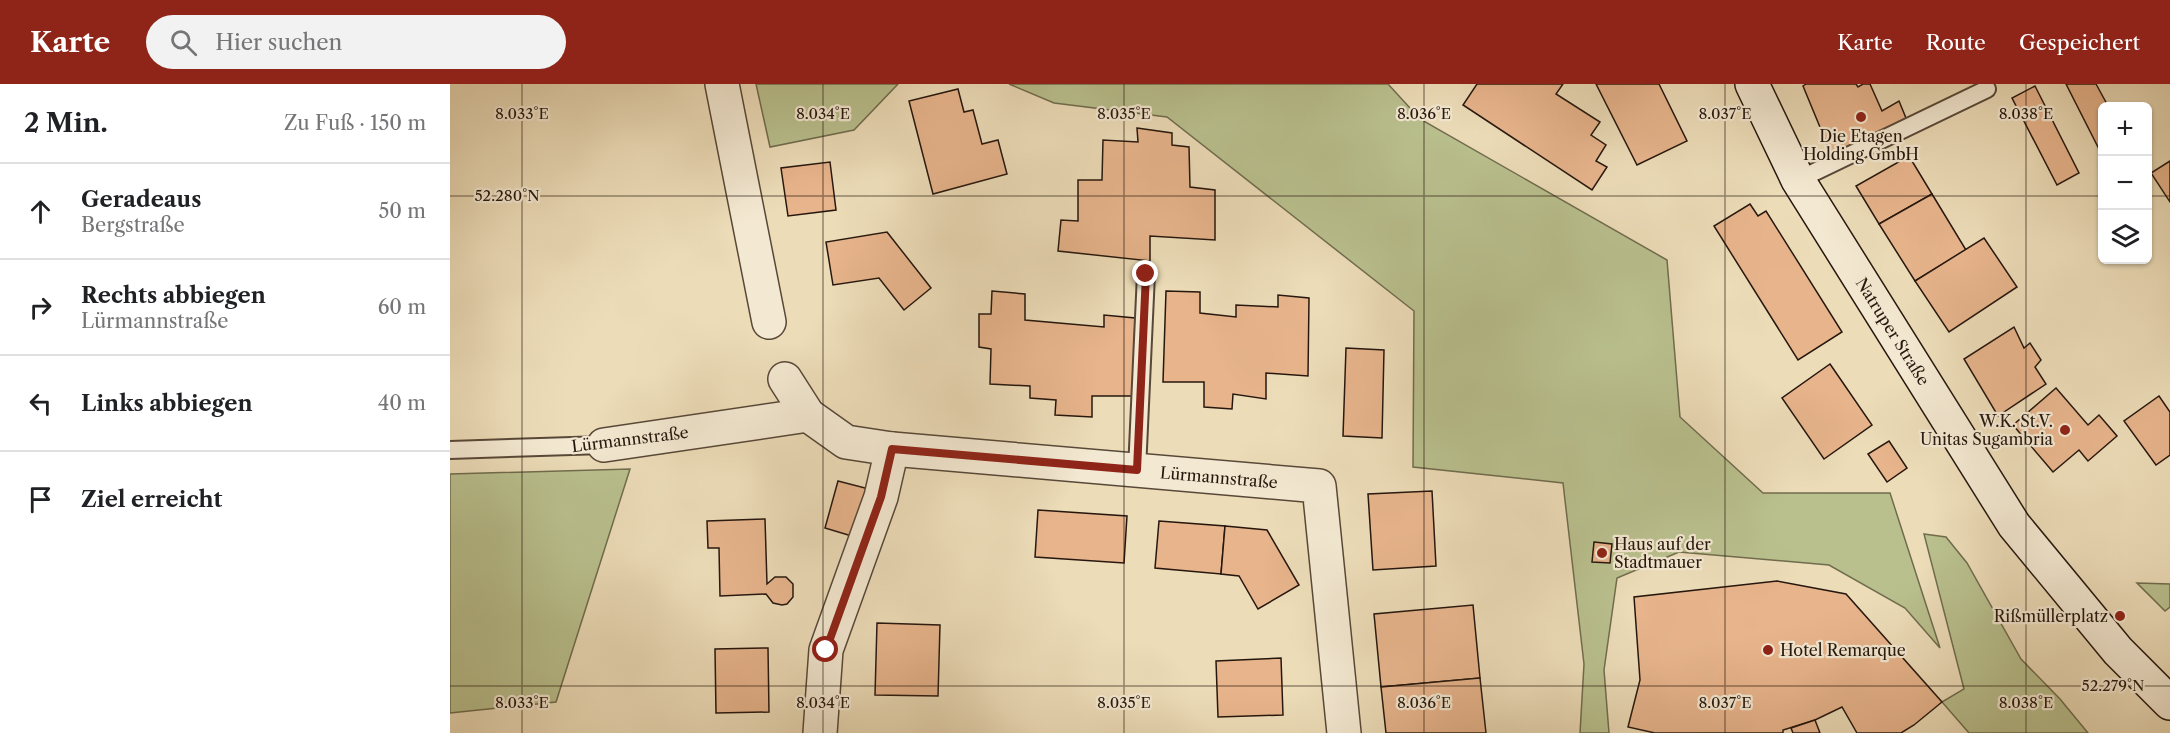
<!DOCTYPE html>
<html lang="de">
<meta charset="utf-8">
<style>
body{margin:0;font-family:"Libre Caslon Text",serif;background:#f2f2f2;color:#202124}
.controls{position:absolute;right:18px;top:18px;display:grid;overflow:hidden;border-radius:9px;box-shadow:0 2px 4px #0004}
.controls button{width:54px;height:54px;display:grid;place-items:center;padding:0;border:0;border-bottom:2px solid #e0e0e0;background:#fff;color:#202124;font:30px sans-serif}
.stop{position:absolute;width:18px;height:18px;margin:-14px;border:4px solid #8f2418;border-radius:50%;background:#fff}
.stop.end{background:#8f2418;border-color:#fff;box-shadow:0 2px 6px #0008}
.list{margin:0;padding:0;list-style:none}
h2{display:flex;justify-content:space-between;align-items:center;height:78px;margin:0;padding:0 24px;font-size:26px}
h2 small{font-size:20px;font-weight:400;color:#757577}
.list li{display:grid;grid-template-columns:39px 1fr auto;gap:18px;align-items:center;box-sizing:border-box;height:96px;padding:0 24px;border-top:2px solid #e0e0e0}
.list b{display:block;font-size:22px;white-space:nowrap}
.list p{margin:0;font-size:20px;white-space:nowrap;color:#757577}
.list em{font-size:20px;font-style:normal;color:#757577}
.icon{flex:none;width:33px;height:33px;fill:none;stroke:currentColor;stroke-width:2;stroke-linecap:round;stroke-linejoin:round}
.map{position:relative;flex:none;width:1720px;height:649px;overflow:hidden}
header{display:flex;align-items:center;gap:36px;box-sizing:border-box;height:84px;padding:0 30px;background:#8f2418;color:#fff}
header strong{font-size:28px}
nav{display:flex;gap:33px;margin-inline-start:auto;font-size:21px}
.search{width:420px;height:54px;background:#f2f2f2;display:flex;align-items:center;gap:15px;box-sizing:border-box;padding:0 21px;border-radius:33px;color:#757577;font-size:22px}
main{display:flex}
aside{flex:1;background:#fff}
.map>svg:first-child{display:block}
.green{fill:#b9c08e;stroke:#706c4e;stroke-width:1.5}
.building{fill:#e7b48c;stroke:#26170e;stroke-width:1.5}
.lines{fill:none;stroke-linecap:round;stroke-linejoin:round}
.lane-casing{stroke:#584838;stroke-width:20}
.street-casing{stroke:#584838;stroke-width:36}
.secondary-casing{stroke:#26170e;stroke-width:36}
.lane{stroke:#f3e8d1;stroke-width:16}
.street{stroke:#f3e8d1;stroke-width:33}
.secondary{stroke:#f3e8d1;stroke-width:33}
.route{stroke:#8f2418;stroke-width:8}
.ticks{fill:none;stroke:#26170e;stroke-width:1.5;stroke-opacity:0.45}
.poi-dot{fill:#8f2418;stroke:#f3e8d1;stroke-width:2}
.labels{text-anchor:middle;dominant-baseline:central;stroke-width:4.5;stroke-linejoin:round;paint-order:stroke}
.poi-label{font-size:16px;fill:#26170e;stroke:#f3e8d1;text-anchor:end}
.street-label{font-size:16px;fill:#26170e;stroke:#f3e8d1}
.ticks-label{font-size:15px;text-anchor:middle;fill:#26170e;stroke:#f3e8d1;stroke-width:4.5;stroke-linejoin:round;paint-order:stroke}
</style>
<header>
<strong>Karte</strong>
<div class="search"><svg class="icon" aria-label="search" viewBox="0 0 24 24"><circle cx="10" cy="10" r="6"/><path d="M15 15l6 6"/></svg>Hier suchen</div>
<nav><a>Karte</a><a>Route</a><a>Gespeichert</a></nav>
</header>
<main>
<aside>
<h2>2 Min.<small>Zu Fuß · 150 m</small></h2>
<ul class="list">
<li><svg class="icon" aria-label="ahead" viewBox="0 0 24 24"><path d="M12 20V5M6 11l6-6 6 6"/></svg><div><b>Geradeaus</b><p>Bergstraße</p></div><em>50 m</em></li>
<li><svg class="icon" aria-label="right" viewBox="0 0 24 24"><path d="M7 20v-9h11M14 6l5 5-5 5"/></svg><div><b>Rechts abbiegen</b><p>Lürmannstraße</p></div><em>60 m</em></li>
<li><svg class="icon" aria-label="left" viewBox="0 0 24 24"><path d="M17 20v-9H6M10 6l-5 5 5 5"/></svg><div><b>Links abbiegen</b></div><em>40 m</em></li>
<li><svg class="icon" aria-label="arrive" viewBox="0 0 24 24"><path d="M6 21V4h12l-3 4 3 4H6"/></svg><div><b>Ziel erreicht</b></div></li>
</ul>
</aside>
<div class="map">
<svg width="1720" height="649" viewBox="0 0 1720 649">
<rect width="100%" height="100%" fill="#ecdcb8"/>
<filter id="stains"><feTurbulence type="fractalNoise" baseFrequency=".00333" numOctaves="4"/><feColorMatrix values="0 0 0 0 .2 0 0 0 0 .09 0 0 0 0 .02 0 0 0 .5 -.17"/></filter>
<radialGradient id="worn" r=".72"><stop offset=".6" stop-color="#630" stop-opacity="0"/><stop offset="1" stop-color="#630" stop-opacity=".3"/></radialGradient>
<g class="green">
<polygon points="306,0 448,0 404,46 320,63"/>
<polygon points="559,0 938,0 970,35 1217,176 1230,333 1313,409 1440,409 1490,564 1455,524 1379,481 1229,468 1167,494 1154,586 1159,649 1130,649 1134,580 1113,399 963,383 964,227 717,33 604,19"/>
<polygon points="180,385 106,618 0,629 0,390"/>
<polygon points="1474,450 1496,453 1517,479 1571,575 1610,615 1638,649 1519,649 1492,618 1514,605"/>
<polygon points="1687,499 1720,500 1720,523 1715,527"/>
</g>
<g class="building">
<polygon points="1027,0 1113,0 1106,10 1150,38 1141,51 1156,61 1146,77 1157,83 1142,106 1013,21"/>
<polygon points="1146,0 1209,0 1237,57 1187,81"/>
<polygon points="1356,0 1406,0 1408,3 1413,0 1420,0 1432,27 1449,17 1458,39 1384,77 1353,2"/>
<polygon points="1616,0 1646,0 1658,22 1652,22 1652,71"/>
<polygon points="1585,2 1629,89 1607,101 1562,14"/>
<polygon points="508,5 514,28 523,26 532,60 548,56 557,90 483,110 459,17"/>
<polygon points="687,44 722,49 722,61 739,63 740,103 765,106 765,156 700,152 700,177 608,167 611,136 628,137 628,96 652,96 653,56 688,58"/>
<polygon points="1459,72 1482,110 1429,140 1406,102"/>
<polygon points="1720,77 1720,118 1701,89"/>
<polygon points="380,78 386,126 338,132 331,84"/>
<polygon points="1482,110 1516,166 1465,197 1429,140"/>
<polygon points="1300,120 1308,132 1316,127 1392,248 1348,276 1264,142"/>
<polygon points="437,148 481,204 454,226 429,194 383,201 376,158"/>
<polygon points="1534,154 1567,203 1499,248 1465,197"/>
<polygon points="542,207 575,210 575,236 654,243 654,231 685,234 683,312 642,312 642,333 605,331 606,316 580,314 580,302 540,300 541,265 529,263 529,230 541,230"/>
<polygon points="716,207 750,208 750,229 786,233 786,221 828,223 828,211 859,214 858,292 816,289 816,315 783,310 782,325 754,323 754,298 713,298"/>
<polygon points="1564,243 1574,264 1580,259 1591,276 1585,283 1596,300 1548,332 1514,275"/>
<polygon points="896,264 934,266 932,354 893,352"/>
<polygon points="1380,280 1422,341 1374,375 1332,314"/>
<polygon points="1606,304 1638,341 1649,331 1667,352 1638,377 1629,366 1603,388 1563,341"/>
<polygon points="1709,312 1720,328 1720,371 1706,381 1674,337"/>
<polygon points="1439,357 1457,384 1437,398 1418,370"/>
<polygon points="388,397 419,405 405,453 375,444"/>
<polygon points="982,407 986,482 923,486 918,410"/>
<polygon points="588,426 677,432 674,479 585,473"/>
<polygon points="315,435 317,500 325,493 336,493 343,500 343,513 337,520 332,521 323,519 316,510 270,512 269,464 258,464 257,437"/>
<polygon points="709,437 775,442 771,490 705,484"/>
<polygon points="775,442 817,446 849,501 808,525 789,492 771,490"/>
<polygon points="1144,458 1162,460 1160,479 1142,478"/>
<polygon points="1327,497 1396,510 1492,618 1464,641 1451,649 1407,649 1392,623 1365,636 1333,646 1333,649 1205,649 1178,643 1190,596 1184,513"/>
<polygon points="1023,521 1030,594 931,603 924,530"/>
<polygon points="427,539 490,541 488,612 425,611"/>
<polygon points="318,564 319,628 266,629 265,565"/>
<polygon points="831,574 833,631 768,633 766,577"/>
<polygon points="1030,594 1036,649 936,649 931,603"/>
<polygon points="1365,636 1370,649 1343,649 1341,644"/>
</g>
<g class="lines">
<defs>
<g id="lane">
<polyline points="1348,96 1537,5"/>
<polyline points="0,366 154,361"/>
<polyline points="687,386 696,190"/>
</g>
<g id="street">
<polyline points="272,0 319,238"/>
<path id="s1" d="M335,295l23,36 38,27 46,7 427,37 25,247"/>
<polyline points="154,361 358,331"/>
<polyline points="370,649 376,566 431,413 442,365"/>
</g>
<g id="secondary">
<path id="s2" d="M1302,0l46,96 216,345 104,126 52,52"/>
</g>
</defs>
<use href="#lane" class="lane-casing"/>
<use href="#street" class="street-casing"/>
<use href="#secondary" class="secondary-casing"/>
<use href="#lane" class="lane"/>
<use href="#street" class="street"/>
<use href="#secondary" class="secondary"/>
</g>
<g class="lines">
<polyline class="route" points="376,566 431,413 442,365 687,386 696,190"/>
</g>
<path class="ticks" d="M72,0v649M373,0v649M674,0v649M974,0v649M1275,0v649M1576,0v649M0,112h1652M1698,112h22M0,602h1720"/>
<g class="poi-dot">
<circle cx="1411" cy="33" r="6"/>
<circle cx="1615" cy="346" r="6"/>
<circle cx="1152" cy="469" r="6"/>
<circle cx="1670" cy="532" r="6"/>
<circle cx="1318" cy="566" r="6"/>
</g>
<g class="labels">
<g class="poi-label">
<text x="1411" y="52" text-anchor="middle">Die Etagen<tspan x="1411" dy="18">Holding GmbH</tspan></text>
<text x="1603" y="337">W.K. St.V.<tspan x="1603" dy="18">Unitas Sugambria</tspan></text>
<text x="1164" y="460" text-anchor="start">Haus auf der<tspan x="1164" dy="18">Stadtmauer</tspan></text>
<text x="1658" y="532">Rißmüllerplatz</text>
<text x="1330" y="566" text-anchor="start">Hotel Remarque</text>
</g>
<g class="street-label">
<text stroke="none"><textPath href="#s2" startOffset="285">Natruper Straße</textPath></text>
<text transform="translate(180 355) rotate(-7)">Lürmannstraße</text>
<text stroke="none"><textPath href="#s1" startOffset="464">Lürmannstraße</textPath></text>
</g>
</g>
<g class="ticks-label">
<text x="72" y="35">8.033°E</text>
<text x="373" y="35">8.034°E</text>
<text x="674" y="35">8.035°E</text>
<text x="974" y="35">8.036°E</text>
<text x="1275" y="35">8.037°E</text>
<text x="1576" y="35">8.038°E</text>
<text x="57" y="117">52.280°N</text>
<text x="1663" y="607">52.279°N</text>
<text x="72" y="624">8.033°E</text>
<text x="373" y="624">8.034°E</text>
<text x="674" y="624">8.035°E</text>
<text x="974" y="624">8.036°E</text>
<text x="1275" y="624">8.037°E</text>
<text x="1576" y="624">8.038°E</text>
</g>
<rect width="100%" height="100%" filter="url(#stains)"/>
<rect width="100%" height="100%" fill="url(#worn)"/>
</svg>
<div class="controls">
<button>+</button>
<button>−</button>
<button><svg class="icon" aria-label="layers" viewBox="0 0 24 24"><path d="M12 4l9 5-9 5-9-5zM3 14l9 5 9-5"/></svg></button>
</div>
<div class="stop" style="left:376px;top:566px"></div>
<div class="stop end" style="left:696px;top:190px"></div>
</div>
</main>
